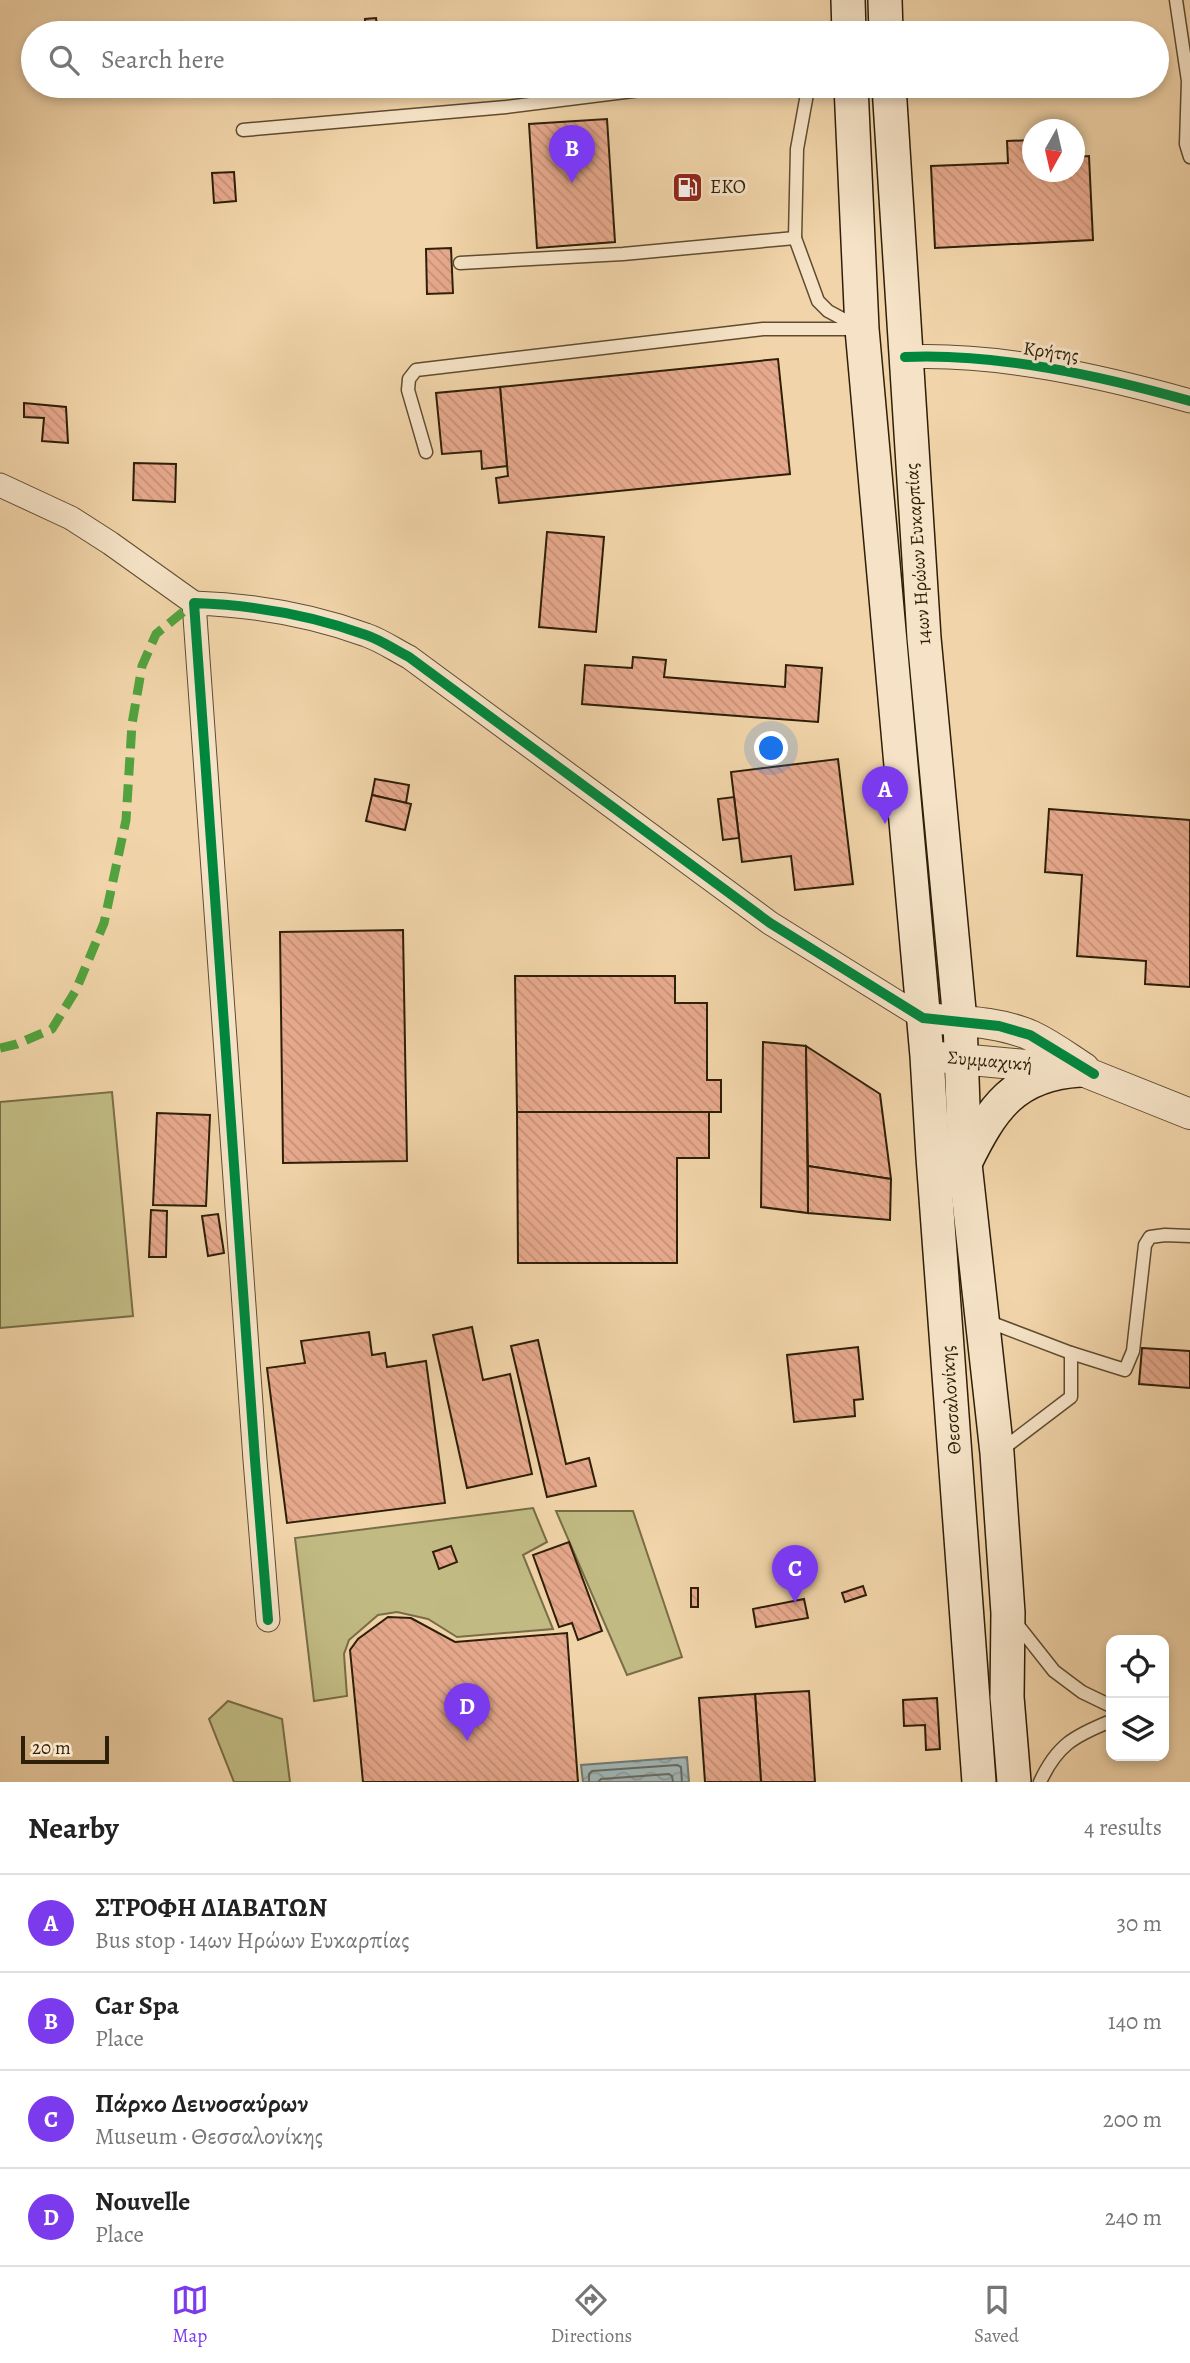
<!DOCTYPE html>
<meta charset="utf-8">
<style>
body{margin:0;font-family:Alegreya,serif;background:#f6f6f6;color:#222}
.controls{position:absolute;right:21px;bottom:21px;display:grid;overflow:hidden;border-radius:14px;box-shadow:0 4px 10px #0003}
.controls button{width:63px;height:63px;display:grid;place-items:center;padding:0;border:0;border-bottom:2px solid #e0e0e0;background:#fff;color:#222;font:35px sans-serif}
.compass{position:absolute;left:1022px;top:119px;width:63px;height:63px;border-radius:50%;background:#fff;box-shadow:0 4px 10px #0003;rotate:188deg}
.scale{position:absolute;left:21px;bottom:18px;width:88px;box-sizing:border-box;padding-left:7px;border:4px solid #2e1f08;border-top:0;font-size:19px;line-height:24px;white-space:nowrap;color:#2e1f08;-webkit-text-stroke:5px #f6e3c7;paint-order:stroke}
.you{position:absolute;left:772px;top:749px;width:24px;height:24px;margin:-18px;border:5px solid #fff;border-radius:50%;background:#1a73e8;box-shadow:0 0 0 10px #1a73e833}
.badge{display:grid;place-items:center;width:46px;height:46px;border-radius:50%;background:#7c3aed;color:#fff;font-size:23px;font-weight:700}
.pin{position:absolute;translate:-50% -58px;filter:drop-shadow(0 2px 4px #0008)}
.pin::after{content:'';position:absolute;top:37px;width:24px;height:21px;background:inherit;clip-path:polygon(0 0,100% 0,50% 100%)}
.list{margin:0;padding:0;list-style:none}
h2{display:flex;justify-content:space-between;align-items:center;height:91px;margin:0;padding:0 28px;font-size:30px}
h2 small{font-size:23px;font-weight:400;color:#767676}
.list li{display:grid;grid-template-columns:46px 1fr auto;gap:21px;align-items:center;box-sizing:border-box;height:98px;padding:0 28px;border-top:2px solid #e0e0e0}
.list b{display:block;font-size:26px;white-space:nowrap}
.list p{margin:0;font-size:23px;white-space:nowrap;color:#767676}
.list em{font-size:23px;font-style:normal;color:#767676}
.icon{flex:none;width:38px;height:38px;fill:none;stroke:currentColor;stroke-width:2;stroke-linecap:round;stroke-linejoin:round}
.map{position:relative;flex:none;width:1190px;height:1782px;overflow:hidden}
.search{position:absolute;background:#fff;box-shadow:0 4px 10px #0003;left:21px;right:21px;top:21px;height:77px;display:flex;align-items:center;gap:18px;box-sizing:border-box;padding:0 24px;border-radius:38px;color:#767676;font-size:26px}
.sheet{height:483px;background:#fff}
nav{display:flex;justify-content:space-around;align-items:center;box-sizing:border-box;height:98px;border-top:2px solid #e0e0e0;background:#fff;font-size:19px;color:#767676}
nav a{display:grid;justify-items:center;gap:4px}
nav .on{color:#7c3aed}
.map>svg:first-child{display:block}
.grass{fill:#c1bb83;stroke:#786d46;stroke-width:2}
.water{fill:url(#water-waves);stroke:#737970;stroke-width:2}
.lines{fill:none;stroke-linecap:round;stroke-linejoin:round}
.shore{stroke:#686a5e;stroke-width:2}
.building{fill:url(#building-back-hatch);stroke:#2e1f08;stroke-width:2}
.service-casing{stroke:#5f4c30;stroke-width:15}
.minor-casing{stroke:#5f4c30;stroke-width:25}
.tertiary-casing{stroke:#5f4c30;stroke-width:32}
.secondary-casing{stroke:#2e1f08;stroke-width:36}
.service{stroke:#f6e3c7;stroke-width:12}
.minor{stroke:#f6e3c7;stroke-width:23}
.tertiary{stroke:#f6e3c7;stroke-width:30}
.secondary{stroke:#f6e3c7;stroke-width:33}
.quiet{stroke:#52a23e;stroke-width:9;stroke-dasharray:18 9;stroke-linecap:butt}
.cycleway-casing{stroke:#f6e3c7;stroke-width:15}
.cycleway{stroke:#00873e;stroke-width:10}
.labels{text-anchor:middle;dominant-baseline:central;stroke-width:6;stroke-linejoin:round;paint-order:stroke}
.poi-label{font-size:19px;fill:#2e1f08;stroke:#f6e3c7;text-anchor:start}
.street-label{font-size:19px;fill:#2e1f08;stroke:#f6e3c7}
</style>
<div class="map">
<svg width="1190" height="1782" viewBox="0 0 1190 1782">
<defs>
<pattern id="water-waves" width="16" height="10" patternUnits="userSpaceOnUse" patternTransform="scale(1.75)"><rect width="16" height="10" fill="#a1b5b5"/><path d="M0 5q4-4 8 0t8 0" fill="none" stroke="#8b9b9a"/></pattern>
<pattern id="building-back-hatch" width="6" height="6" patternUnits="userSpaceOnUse" patternTransform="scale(1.75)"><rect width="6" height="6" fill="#e7a98d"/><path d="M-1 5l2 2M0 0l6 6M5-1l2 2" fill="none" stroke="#c69178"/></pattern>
</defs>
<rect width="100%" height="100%" fill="#f1d4a9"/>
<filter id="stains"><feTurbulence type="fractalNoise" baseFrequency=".00286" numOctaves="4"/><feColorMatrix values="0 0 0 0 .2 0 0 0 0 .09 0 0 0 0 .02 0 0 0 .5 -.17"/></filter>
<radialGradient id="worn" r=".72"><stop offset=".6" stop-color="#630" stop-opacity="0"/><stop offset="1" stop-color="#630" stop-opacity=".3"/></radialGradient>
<g class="grass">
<polygon points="112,1092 133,1316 0,1328 0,1102"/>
<polygon points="533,1508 547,1542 523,1555 553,1629 457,1637 428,1619 397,1612 378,1615 349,1640 344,1654 347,1696 314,1701 295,1538"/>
<polygon points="556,1511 633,1511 682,1657 627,1675"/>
<polygon points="228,1701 282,1719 290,1782 234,1782 209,1719"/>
</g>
<polygon class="water" points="687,1757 689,1782 583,1782 581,1765"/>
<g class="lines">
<g class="shore">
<polyline points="589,1782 589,1774 592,1771 677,1765 681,1767 682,1782"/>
<polyline points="598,1782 601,1779 669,1774 672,1776 673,1782"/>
</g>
</g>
<g class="building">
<polygon points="376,18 377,25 393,24 394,33 350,33 350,27 365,26 365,19"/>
<polygon points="607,119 615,242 537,248 529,124"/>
<polygon points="1032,140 1032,172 1074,172 1074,157 1089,156 1093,240 935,248 931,166 1008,163 1007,141"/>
<polygon points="234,172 236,201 214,203 212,173"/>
<polygon points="451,248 453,293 427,294 426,249"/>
<polygon points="778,359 790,474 499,503 496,478 508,476 500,387"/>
<polygon points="500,387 507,466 482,469 481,451 442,454 436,393"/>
<polygon points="24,403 66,407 68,443 42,441 44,418 24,417"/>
<polygon points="134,463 176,464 175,502 133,500"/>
<polygon points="547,532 604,537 596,632 539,627"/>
<polygon points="633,657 666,660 664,677 785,687 786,665 822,668 818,722 582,704 585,665 632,668"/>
<polygon points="838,759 853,884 795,890 791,856 742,862 731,772"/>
<polygon points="375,779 409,785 406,803 372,795"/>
<polygon points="372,795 411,804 405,830 366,821"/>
<polygon points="734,797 739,838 723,840 718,799"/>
<polygon points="1049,809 1190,820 1190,987 1145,984 1146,961 1077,956 1082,875 1045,872"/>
<polygon points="403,930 407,1161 283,1163 280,932"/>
<polygon points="515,976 675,976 675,1003 707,1003 707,1080 721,1080 721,1112 517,1112"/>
<polygon points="763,1042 806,1046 808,1213 761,1207"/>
<polygon points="806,1046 880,1094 891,1179 808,1166"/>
<polygon points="517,1112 709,1112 709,1158 677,1158 677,1263 518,1263"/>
<polygon points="157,1113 210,1115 206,1206 153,1205"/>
<polygon points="808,1166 891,1179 890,1220 808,1213"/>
<polygon points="151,1210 167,1211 166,1257 149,1257"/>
<polygon points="218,1214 224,1253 208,1256 202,1216"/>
<polygon points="472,1327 483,1380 510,1374 532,1474 467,1488 433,1335"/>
<polygon points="369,1332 372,1355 385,1353 387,1367 426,1361 445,1503 287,1523 267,1368 305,1363 301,1341"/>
<polygon points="538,1340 566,1464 589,1458 596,1486 547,1497 511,1346"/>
<polygon points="858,1347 863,1399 854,1400 855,1416 794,1422 787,1355"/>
<polygon points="1142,1348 1190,1351 1190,1388 1139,1384"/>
<polygon points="569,1542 602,1631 578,1640 572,1623 559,1627 533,1555"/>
<polygon points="451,1546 457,1562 439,1569 433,1552"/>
<polygon points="863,1586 866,1595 845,1602 842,1593"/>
<rect x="691" y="1588" width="7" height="19"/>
<polygon points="804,1599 808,1618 756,1627 753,1609"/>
<polygon points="388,1617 411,1618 455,1642 567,1633 578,1782 363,1782 350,1650 358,1639"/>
<polygon points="809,1691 815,1782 761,1782 755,1694"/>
<polygon points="755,1694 761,1782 705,1782 699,1698"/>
<polygon points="937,1698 940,1749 926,1750 925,1725 904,1726 903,1700"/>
</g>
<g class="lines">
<defs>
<g id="service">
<polyline points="1176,0 1188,81 1186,144 1190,157"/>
<polyline points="813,86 807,94 797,149 795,238 818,301 828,311 858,327"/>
<polyline points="243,130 506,107 673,86"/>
<polyline points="460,263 623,254 795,238"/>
<polyline points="426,452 408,390 409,379 416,370 763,329 861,329"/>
<polyline points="987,1321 1071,1353 1125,1370 1133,1351 1145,1245 1150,1237 1165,1235 1190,1236"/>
<polyline points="1000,1451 1071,1397 1071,1353"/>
<polyline points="1016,1623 1054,1671 1082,1692 1111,1706"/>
<path d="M1040,1782c17,-37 34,-46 71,-61"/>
</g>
<g id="minor">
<path d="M905,357c93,-4 196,19 285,44"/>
<polyline points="0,485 71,518 110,543 194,603"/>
<path d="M268,1620l-13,-160 -61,-857c58,2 117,12 172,32 15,5 29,15 43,22l361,266 153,95"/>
</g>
<g id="tertiary">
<path d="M923,1018c36,3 76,3 109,18 19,9 35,21 52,32"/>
<polyline points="927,1056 1080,1070 1190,1114"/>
</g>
<g id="secondary">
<polyline points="848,0 849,33"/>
<polyline points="885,0 886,33"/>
<polyline points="851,86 862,329 927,1056 933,1157 979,1782"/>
<polyline points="889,86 924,638 960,1021 965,1164 997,1453 1008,1613 1007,1697 1014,1782"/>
<path d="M965,1163c27,-55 49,-89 115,-93"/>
</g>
</defs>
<use href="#service" class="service-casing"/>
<use href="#minor" class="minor-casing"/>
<use href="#tertiary" class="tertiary-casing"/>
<use href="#secondary" class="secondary-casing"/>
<use href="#service" class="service"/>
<use href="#minor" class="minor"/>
<use href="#tertiary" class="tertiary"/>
<use href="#secondary" class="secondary"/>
<polyline class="quiet" points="0,1048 17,1044 52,1029 76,990 104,923 126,820 132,724 142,666 156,634 194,603"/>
<defs>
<g id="cycleway">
<path d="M905,357c93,-4 196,19 285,44"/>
<path d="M268,1620l-13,-160 -61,-857c58,2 117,12 172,32 15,5 29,15 43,22l361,266 153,95 76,8 31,9 64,39"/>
</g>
</defs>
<use href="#cycleway" class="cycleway-casing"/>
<use href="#cycleway" class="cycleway"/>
</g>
<defs>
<symbol id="fuel-square" viewBox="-11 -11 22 22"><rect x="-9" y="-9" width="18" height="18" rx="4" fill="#8f2418" stroke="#f6e3c7"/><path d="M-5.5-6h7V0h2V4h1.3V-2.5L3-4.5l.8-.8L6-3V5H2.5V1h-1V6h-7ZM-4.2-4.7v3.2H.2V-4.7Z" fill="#fff"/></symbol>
</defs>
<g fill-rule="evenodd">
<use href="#fuel-square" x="670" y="170" width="35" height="35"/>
</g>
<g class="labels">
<g class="poi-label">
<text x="710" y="187">ΕΚΟ</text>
</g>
<g class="street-label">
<text transform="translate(1051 352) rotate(8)">Κρήτης</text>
<text transform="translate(918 554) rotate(-94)">14ων Ηρώων Ευκαρπίας</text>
<text transform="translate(990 1061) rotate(5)">Συμμαχική</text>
<text transform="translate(951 1400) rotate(-94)">Θεσσαλονίκης</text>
</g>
</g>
<rect width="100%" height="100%" filter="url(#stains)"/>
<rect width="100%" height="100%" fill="url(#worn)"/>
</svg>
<div class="controls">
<button><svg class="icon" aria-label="locate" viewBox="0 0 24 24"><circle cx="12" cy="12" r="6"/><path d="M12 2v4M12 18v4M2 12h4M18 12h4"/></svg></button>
<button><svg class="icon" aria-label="layers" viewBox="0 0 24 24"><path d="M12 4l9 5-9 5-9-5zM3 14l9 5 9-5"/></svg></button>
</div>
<svg class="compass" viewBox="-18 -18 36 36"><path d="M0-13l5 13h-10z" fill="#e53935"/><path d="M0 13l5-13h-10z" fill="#767676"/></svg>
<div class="scale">20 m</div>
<div class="you"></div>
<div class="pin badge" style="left:885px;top:824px">A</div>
<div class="pin badge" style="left:572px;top:183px">B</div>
<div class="pin badge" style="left:795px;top:1603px">C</div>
<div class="pin badge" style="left:467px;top:1741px">D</div>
<div class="search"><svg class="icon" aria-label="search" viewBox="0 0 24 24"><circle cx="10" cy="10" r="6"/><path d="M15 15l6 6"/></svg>Search here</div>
</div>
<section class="sheet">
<h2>Nearby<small>4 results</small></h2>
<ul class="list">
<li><span class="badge">A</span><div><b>ΣΤΡΟΦΗ ΔΙΑΒΑΤΩΝ</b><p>Bus stop · 14ων Ηρώων Ευκαρπίας</p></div><em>30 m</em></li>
<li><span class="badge">B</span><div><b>Car Spa</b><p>Place</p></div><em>140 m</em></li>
<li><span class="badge">C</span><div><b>Πάρκο Δεινοσαύρων</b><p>Museum · Θεσσαλονίκης</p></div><em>200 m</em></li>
<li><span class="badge">D</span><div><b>Nouvelle</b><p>Place</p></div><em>240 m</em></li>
</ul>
</section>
<nav>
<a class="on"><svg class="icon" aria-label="map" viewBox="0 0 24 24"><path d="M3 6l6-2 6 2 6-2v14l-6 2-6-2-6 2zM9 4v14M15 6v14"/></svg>Map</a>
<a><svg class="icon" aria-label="directions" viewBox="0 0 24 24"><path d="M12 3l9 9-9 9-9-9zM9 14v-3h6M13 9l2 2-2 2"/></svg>Directions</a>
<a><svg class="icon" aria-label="saved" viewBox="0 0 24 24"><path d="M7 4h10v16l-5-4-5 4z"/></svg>Saved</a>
</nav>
